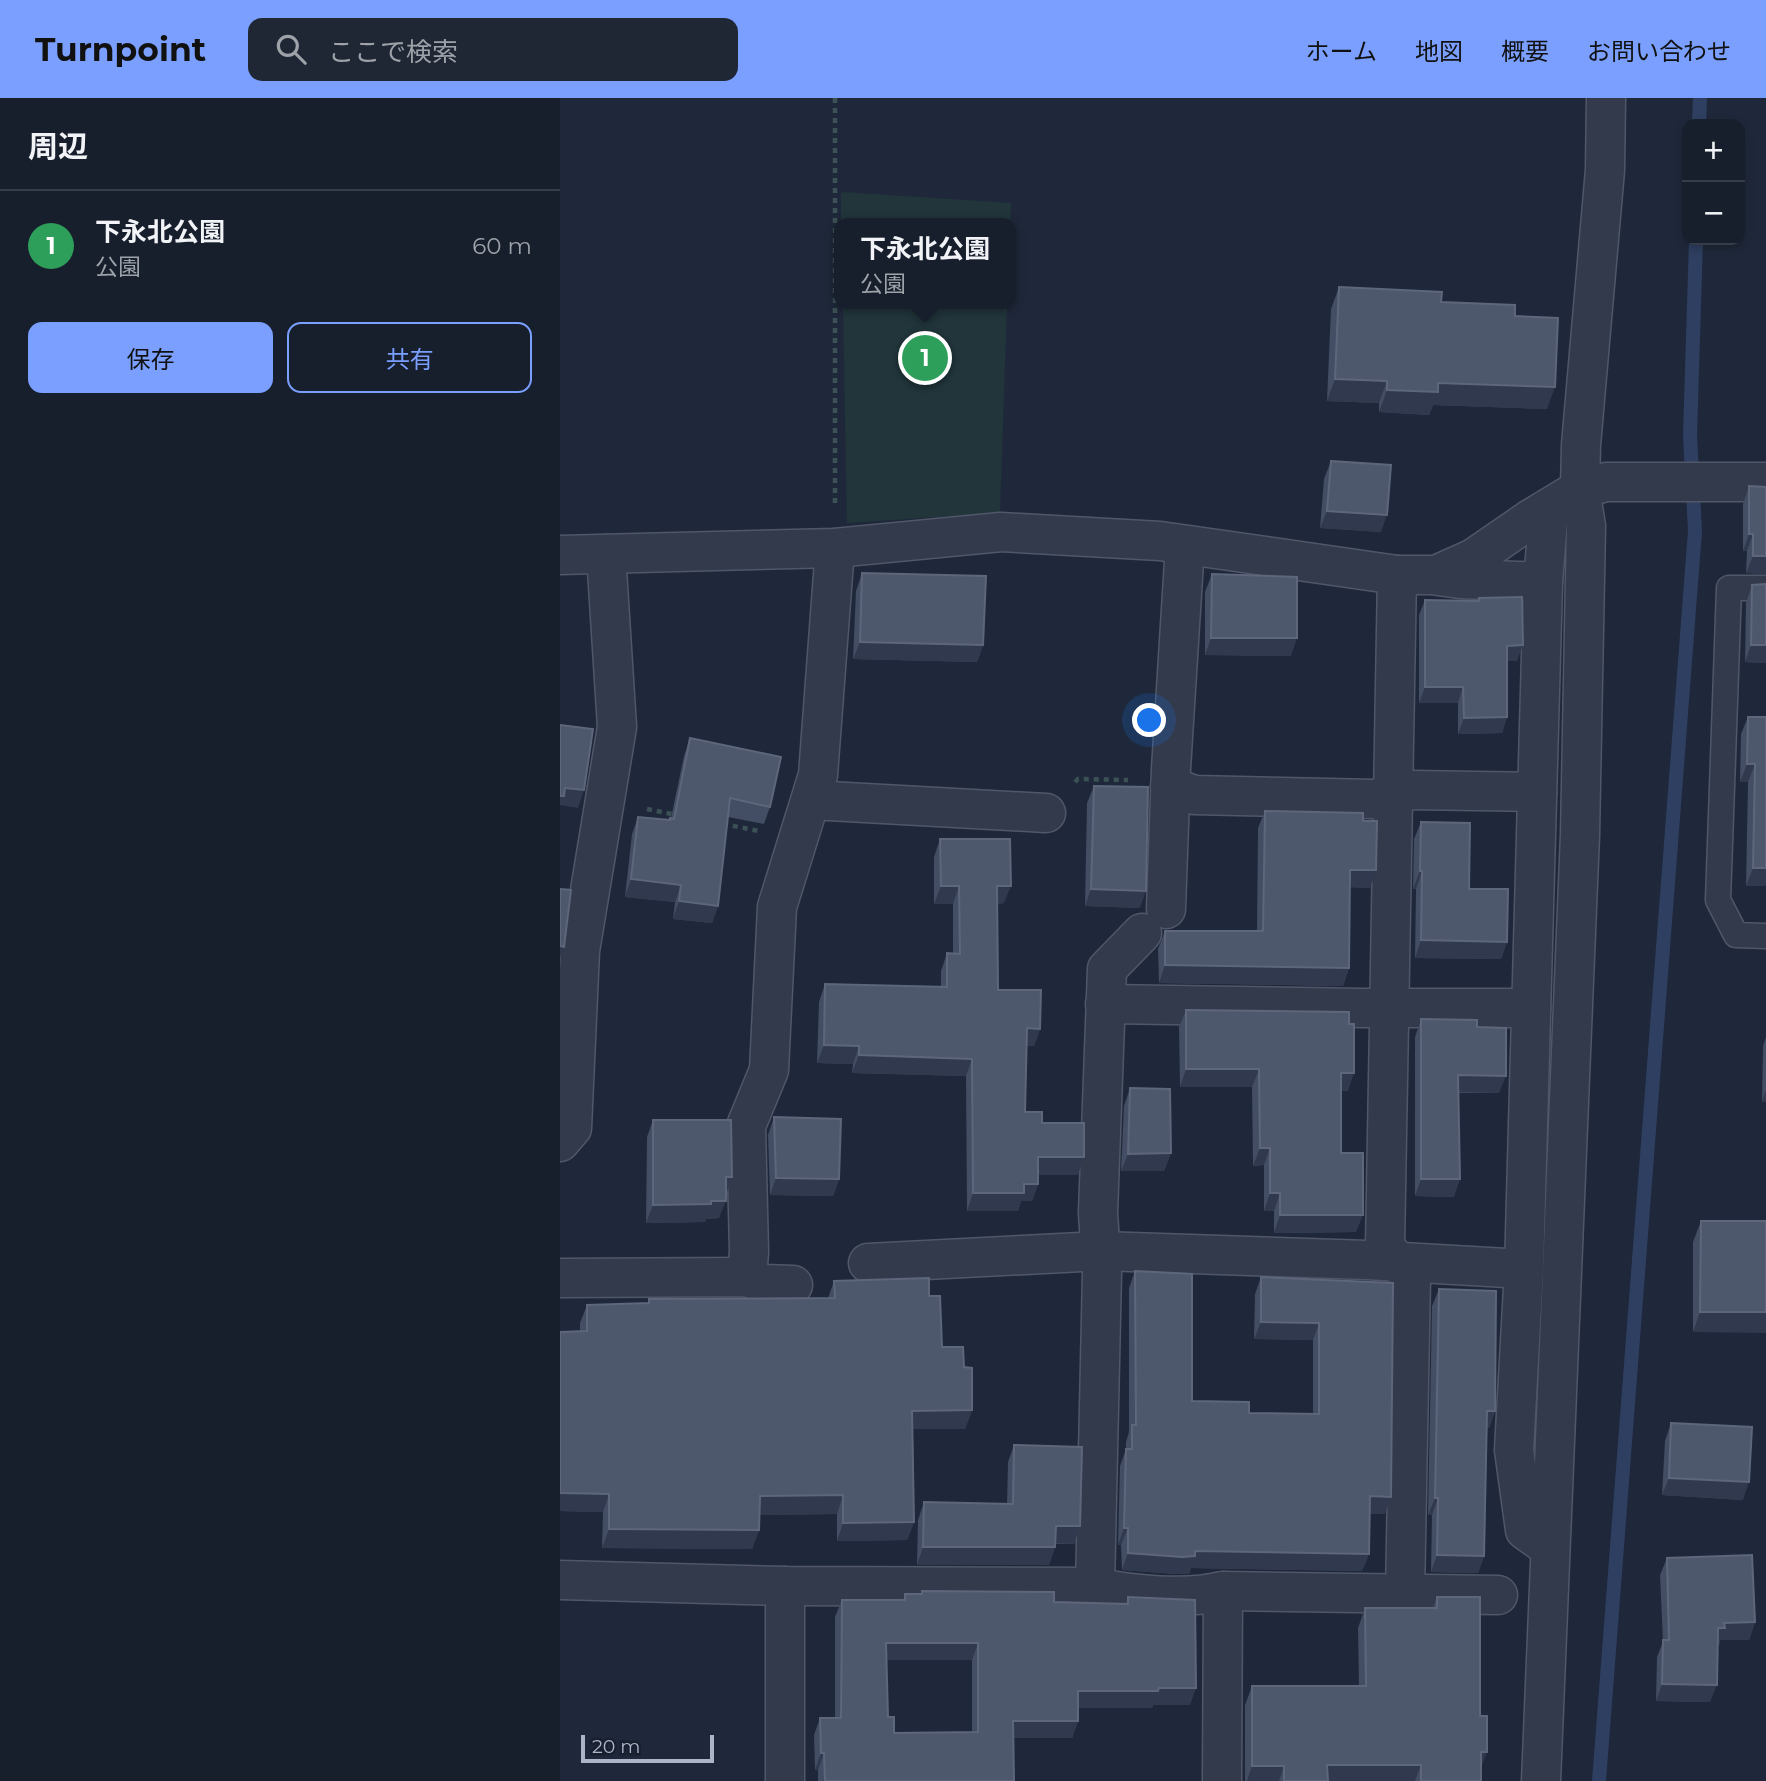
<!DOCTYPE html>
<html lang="ja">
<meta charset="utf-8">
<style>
body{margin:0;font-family:Montserrat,"Noto Sans JP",sans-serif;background:#202734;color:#f1f3f6}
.controls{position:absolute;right:21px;top:21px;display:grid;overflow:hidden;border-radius:14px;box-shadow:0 4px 10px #0003}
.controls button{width:63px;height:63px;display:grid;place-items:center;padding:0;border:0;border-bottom:2px solid #363c48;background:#171e2c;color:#f1f3f6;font:35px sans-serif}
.scale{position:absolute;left:21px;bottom:18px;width:133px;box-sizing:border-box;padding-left:7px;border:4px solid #adb4c7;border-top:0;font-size:19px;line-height:24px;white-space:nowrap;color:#adb4c7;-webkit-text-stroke:5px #181f2f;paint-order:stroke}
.you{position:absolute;left:590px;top:623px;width:24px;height:24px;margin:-18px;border:5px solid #fff;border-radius:50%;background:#1a73e8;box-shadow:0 0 0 10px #1a73e833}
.badge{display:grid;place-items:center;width:46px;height:46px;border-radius:50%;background:#7a9fff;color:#fff;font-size:23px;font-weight:700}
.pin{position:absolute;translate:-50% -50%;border:4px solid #fff;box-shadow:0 2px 7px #0006}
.popup{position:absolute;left:274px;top:120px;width:182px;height:91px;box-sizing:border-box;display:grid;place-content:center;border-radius:14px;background:#171e2c;filter:drop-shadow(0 2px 5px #0005);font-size:23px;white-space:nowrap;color:#9ea2a9}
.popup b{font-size:26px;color:#f1f3f6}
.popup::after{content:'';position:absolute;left:50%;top:100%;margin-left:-14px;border:14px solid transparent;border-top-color:#171e2c}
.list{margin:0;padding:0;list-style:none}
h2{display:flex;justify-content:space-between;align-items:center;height:91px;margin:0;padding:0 28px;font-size:30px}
h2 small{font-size:23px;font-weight:400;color:#9ea2a9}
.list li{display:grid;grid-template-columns:46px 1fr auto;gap:21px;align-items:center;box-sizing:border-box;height:112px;padding:0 28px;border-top:2px solid #363c48}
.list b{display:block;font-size:26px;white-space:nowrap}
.list p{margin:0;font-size:23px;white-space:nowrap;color:#9ea2a9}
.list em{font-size:23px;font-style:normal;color:#9ea2a9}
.actions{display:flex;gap:14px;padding:21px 28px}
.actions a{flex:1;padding:16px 0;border:2px solid #7a9fff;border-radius:14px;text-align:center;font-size:24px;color:#7a9fff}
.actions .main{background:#7a9fff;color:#111}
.icon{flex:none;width:38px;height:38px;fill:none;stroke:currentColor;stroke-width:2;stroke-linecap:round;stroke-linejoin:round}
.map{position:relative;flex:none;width:1206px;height:1683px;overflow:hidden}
header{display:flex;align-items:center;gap:42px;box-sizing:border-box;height:98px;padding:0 35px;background:#7a9fff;color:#111}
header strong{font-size:33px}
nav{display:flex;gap:38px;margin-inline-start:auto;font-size:24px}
.search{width:490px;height:63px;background:#202734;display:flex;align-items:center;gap:18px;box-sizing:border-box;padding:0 24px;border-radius:14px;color:#9ea2a9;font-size:26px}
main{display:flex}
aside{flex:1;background:#171e2c}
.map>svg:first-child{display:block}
.green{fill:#21353b}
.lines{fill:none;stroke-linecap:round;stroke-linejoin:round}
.stream{stroke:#2f3f61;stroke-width:14}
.service-casing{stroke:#505768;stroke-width:27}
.minor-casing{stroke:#505768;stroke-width:41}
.path{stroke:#3c5156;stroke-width:4.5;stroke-dasharray:5 5;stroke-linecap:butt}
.service{stroke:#333a4b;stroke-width:24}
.minor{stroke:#333a4b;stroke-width:38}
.wall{fill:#434d63;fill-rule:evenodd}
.shaded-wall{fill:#30394e}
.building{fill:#4e586d;stroke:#5d667b;stroke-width:2;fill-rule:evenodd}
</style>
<header>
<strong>Turnpoint</strong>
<div class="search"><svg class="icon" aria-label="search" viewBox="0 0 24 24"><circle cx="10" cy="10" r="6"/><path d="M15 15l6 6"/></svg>ここで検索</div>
<nav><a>ホーム</a><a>地図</a><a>概要</a><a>お問い合わせ</a></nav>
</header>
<main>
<aside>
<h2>周辺<small></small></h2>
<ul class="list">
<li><span class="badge" style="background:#2e9e5b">1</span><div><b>下永北公園</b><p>公園</p></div><em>60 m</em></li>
</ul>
<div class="actions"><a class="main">保存</a><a>共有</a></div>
</aside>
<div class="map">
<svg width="1206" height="1683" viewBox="0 0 1206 1683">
<rect width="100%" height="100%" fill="#1f283a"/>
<g class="green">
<polygon points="281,94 451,105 450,125 281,125"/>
<polygon points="283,206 447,206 440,415 287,425"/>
</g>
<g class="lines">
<g class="stream">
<polyline points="1139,26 1140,0"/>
<polyline points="1039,1683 1135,433 1130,338 1136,142"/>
</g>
<defs>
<polyline id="service" points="1206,490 1169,490 1158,802 1176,837 1206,838"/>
<g id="minor">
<polyline points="0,457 275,450 441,434 600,443 837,477 876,477 914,460 972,420 1020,391 1046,384 1206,384"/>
<polyline points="837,477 825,1149 851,1180 845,1496"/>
<polyline points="878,478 900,481 983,484 964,1171 954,1352 965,1432 990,1450"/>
<polyline points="983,484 989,410"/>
<polyline points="610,688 634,697 815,701 852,692 977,694"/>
<polyline points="251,702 486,715"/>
<polyline points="606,811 611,671 625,447"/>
<polyline points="545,906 802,910 971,910"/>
<polyline points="0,1044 12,1030 20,853 57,629 46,456"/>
<polyline points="308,1165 541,1153 807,1162 964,1171"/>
<polyline points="187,1179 189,1154 186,1028 209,972 217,809 258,677 275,450"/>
<polyline points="0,1180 187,1179 204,1186 233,1187"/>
<path d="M0,1482l225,6 310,1c36,8 92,13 128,4l275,4"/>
<polyline points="535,1489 542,1174 538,1115 547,871 582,835"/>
<polyline points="225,1683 225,1488"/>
<polyline points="662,1683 663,1493"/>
<polyline points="981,1683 1020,737 1026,428 1020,391 1021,347 1045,72 1046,0"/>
</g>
</defs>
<use href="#service" class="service-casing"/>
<use href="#minor" class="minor-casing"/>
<g class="path">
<polyline points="275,0 275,409"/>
<polyline points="515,684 518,681 568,682"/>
<polyline points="87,711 116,717"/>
<polyline points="163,726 199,733"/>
</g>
<use href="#service" class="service"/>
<use href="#minor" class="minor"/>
</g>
<g class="wall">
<polygon points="779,189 881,204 955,218 987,311 873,307 869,317 819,314 819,305 767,303 771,211"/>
<polygon points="771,363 821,434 760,430 764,381"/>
<polygon points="1189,388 1206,476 1186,475 1187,453 1183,453 1183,406"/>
<polygon points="302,475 423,547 417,564 293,561 296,493"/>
<polygon points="652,476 731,558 645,557 645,494"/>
<polygon points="1192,487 1206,565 1185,564 1186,505"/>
<polygon points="919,500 957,563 947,563 947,619 942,635 898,636 898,605 859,605 859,517 865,502 918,503"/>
<polygon points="1188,619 1206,619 1206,788 1186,788 1188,684 1180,684 1181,636"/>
<polygon points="130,640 210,709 204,726 168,719 158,808 152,825 113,821 115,804 65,799 72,736 78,719 109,722 110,720 111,720 124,658"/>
<polygon points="534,688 580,810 525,808 527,705"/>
<polygon points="705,713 803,723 810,790 789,789 789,870 783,888 599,885 598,851 605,833 697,833 698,730"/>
<polygon points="861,724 947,844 941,861 855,860 856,791 853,791 854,741"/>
<polygon points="380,741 444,805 437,806 438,892 480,931 474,948 466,948 465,1014 482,1025 518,1077 478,1077 478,1086 472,1103 461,1103 458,1113 407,1113 406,978 292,975 293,966 257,965 259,904 265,886 381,889 381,873 387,855 393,855 393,806 374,806 374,759"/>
<polygon points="626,912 788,993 781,993 781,1055 796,1134 714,1135 714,1113 704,1113 704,1067 693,1068 692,989 620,989 619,929"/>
<polygon points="861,921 917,929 939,995 899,995 894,1099 855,1098 855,939"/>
<polygon points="1206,939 1206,1004 1202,1004 1203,948"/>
<polygon points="570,990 611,1055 604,1073 561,1073 564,1008"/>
<polygon points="214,1019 279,1081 273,1098 210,1097 208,1037"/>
<polygon points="93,1022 172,1079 166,1096 159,1120 146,1121 145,1124 86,1125 87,1039"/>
<polygon points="1141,1123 1206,1123 1133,1234 1133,1144"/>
<polygon points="575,1173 632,1303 689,1315 753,1316 753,1242 694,1241 695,1196 701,1179 833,1185 825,1416 809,1416 809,1456 802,1473 631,1470 629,1476 616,1476 562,1472 561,1447 558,1447 560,1368 566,1351 566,1344 569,1334 569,1190"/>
<polygon points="274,1183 369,1198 382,1249 404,1269 412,1312 405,1331 353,1331 354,1424 347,1442 277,1443 277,1416 199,1417 199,1432 192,1451 42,1450 43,1414 0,1413 0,1234 20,1233 20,1225 27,1207 88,1205 89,1201 268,1200"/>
<polygon points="879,1191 935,1313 929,1330 927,1330 924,1458 918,1475 871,1474 872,1417 868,1417 872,1208"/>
<polygon points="1111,1325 1183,1402 1102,1397 1105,1343"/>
<polygon points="454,1347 520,1428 514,1446 495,1446 495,1449 489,1467 357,1467 358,1422 364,1404 447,1406 448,1364"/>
<polygon points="1107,1460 1195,1524 1189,1542 1160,1542 1159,1548 1157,1548 1150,1604 1096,1603 1097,1559 1103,1544 1100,1477"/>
<path d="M362,1493l132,11 72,2 2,-7 62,108h-37l-1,3h-74v13l-6,17h-58v43h-196v-11h-3l-1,-35 6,-17h15v-101l7,-17h61l2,-6h16zM326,1562h86v72l-78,1 -6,-16z"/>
<polygon points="877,1499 920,1618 921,1683 685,1683 685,1607 692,1588 799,1588 798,1530 805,1510 873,1510"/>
</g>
<g class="shaded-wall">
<polygon points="775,281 827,283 819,305 767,303"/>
<polygon points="878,285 995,289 987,311 873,307 869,317 819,314 827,292"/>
<polygon points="767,413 827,417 821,434 760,430"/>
<polygon points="1189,436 1193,436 1187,453 1183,453"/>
<polygon points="1193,458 1206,458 1206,476 1186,475"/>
<polygon points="651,540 737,540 731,558 645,557"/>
<polygon points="300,544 423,547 417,564 293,561"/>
<polygon points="963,547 957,563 941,563 947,548"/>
<polygon points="1191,547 1206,547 1206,565 1185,564"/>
<polygon points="865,589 903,589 898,605 859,605"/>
<polygon points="947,619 942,635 898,636 904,620"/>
<polygon points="1187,666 1195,666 1188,684 1180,684"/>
<polygon points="5,690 24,692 18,710 0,707 0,708 0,698"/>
<polygon points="1193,770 1206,770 1206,788 1186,788"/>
<polygon points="790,772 816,772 810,790 783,789"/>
<polygon points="860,773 862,773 856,791 853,791"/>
<polygon points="71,781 121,787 115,804 65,799"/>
<polygon points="381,788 399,788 393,806 374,806"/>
<polygon points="437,788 451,788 444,805 430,806"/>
<polygon points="531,791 586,793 580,810 525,808"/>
<polygon points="119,803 158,808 152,825 113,821"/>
<polygon points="861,842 947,844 941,861 855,860"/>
<polygon points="0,848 4,849 0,859"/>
<polygon points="605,867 789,870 783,888 599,885"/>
<polygon points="467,930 480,931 474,948 460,948"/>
<polygon points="264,947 299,948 293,966 257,965"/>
<polygon points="299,957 412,961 406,978 292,975"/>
<polygon points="626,971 699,971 692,989 620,989"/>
<polygon points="781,975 794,975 788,993 775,993"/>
<polygon points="898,977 946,978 939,995 892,994"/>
<polygon points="1206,992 1206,1004 1202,1004"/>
<polygon points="700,1050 710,1050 704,1067 693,1068"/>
<polygon points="611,1055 604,1073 561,1073 568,1056"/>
<polygon points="478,1059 524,1059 518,1077 471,1077"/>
<polygon points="166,1079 172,1079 166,1097"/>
<polygon points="216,1080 279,1081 273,1098 210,1097"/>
<polygon points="861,1081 900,1081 894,1099 855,1098"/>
<polygon points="464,1086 478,1086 472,1103 461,1103 458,1113 407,1113 413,1095"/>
<polygon points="710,1095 720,1095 714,1113 704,1113"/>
<polygon points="151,1103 166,1103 159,1120 146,1121 145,1124 86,1125 93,1107"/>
<polygon points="720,1117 803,1117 796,1134 714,1135"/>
<polygon points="1140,1214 1206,1214 1206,1235 1133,1234"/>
<polygon points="701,1224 759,1225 753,1242 694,1241"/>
<polygon points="412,1312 405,1331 346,1331 352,1313"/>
<polygon points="927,1313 935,1313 929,1330 921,1330"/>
<polygon points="1109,1380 1189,1384 1183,1402 1102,1397"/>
<polygon points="0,1395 49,1396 43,1414 0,1413"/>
<polygon points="283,1397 277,1416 193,1417 200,1398"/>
<polygon points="810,1398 831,1399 825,1416 803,1416"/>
<polygon points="875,1400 878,1400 872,1417 868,1417"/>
<polygon points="354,1424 347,1442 277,1443 283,1425"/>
<polygon points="496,1428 520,1428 514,1446 489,1445"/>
<polygon points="564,1430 568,1430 561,1447 558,1447"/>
<polygon points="49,1431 199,1432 192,1451 42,1450"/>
<polygon points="363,1449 495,1449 489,1467 357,1467"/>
<polygon points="635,1453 809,1456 802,1473 631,1470 629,1476 616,1476 562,1472 568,1455"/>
<polygon points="877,1457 924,1458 918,1475 871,1474"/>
<polygon points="1195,1524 1189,1542 1160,1542 1159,1548 1151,1548 1158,1530 1164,1525"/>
<polygon points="326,1545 418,1545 412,1562 320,1562"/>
<polygon points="1102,1586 1157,1587 1150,1604 1096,1603"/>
<polygon points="599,1590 636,1590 630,1607 593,1607 592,1610 512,1610 518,1593"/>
<polygon points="453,1623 518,1623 512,1640 447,1640"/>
<polygon points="921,1654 927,1654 920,1673"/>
<polygon points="261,1655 264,1655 258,1672 255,1672"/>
<polygon points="767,1667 861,1667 855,1683 762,1683"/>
<polygon points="692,1668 724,1668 719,1683 687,1683"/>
</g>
<g class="building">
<polygon points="779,189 882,194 881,204 955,207 955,218 998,220 995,289 878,285 878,294 827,292 827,283 775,281"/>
<polygon points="771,363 831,367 827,417 767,413"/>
<polygon points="1189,388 1206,389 1206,458 1193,458 1193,436 1189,436"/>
<polygon points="302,475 426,478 423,547 300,544"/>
<polygon points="652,476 737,479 737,540 651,540"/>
<polygon points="1206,486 1206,547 1191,547 1192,487"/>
<polygon points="962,499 963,547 947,548 947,619 904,620 903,589 865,589 865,502 919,503 919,500"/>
<polygon points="1188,619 1206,619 1206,770 1193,770 1195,666 1187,666"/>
<polygon points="0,627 33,631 24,692 5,690 4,698 0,698"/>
<polygon points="130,640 221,659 210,709 170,700 158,808 119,803 121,787 71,781 78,719 110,722 110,720 114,721"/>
<polygon points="534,688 588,689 586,793 531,791"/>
<polygon points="705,713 803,715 803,723 817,723 816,772 790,772 789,870 605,867 605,833 703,833"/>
<polygon points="861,724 910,725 909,791 948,791 947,844 861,842 862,773 860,773"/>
<polygon points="380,741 450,741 451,788 437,788 438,892 481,892 480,931 467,930 465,1014 482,1014 482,1025 524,1025 524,1059 478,1059 478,1086 464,1086 464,1095 413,1095 412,961 299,957 299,948 264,947 265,886 387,889 387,855 400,856 399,788 381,788"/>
<polygon points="0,791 11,792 4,849 0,848"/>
<polygon points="626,912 789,914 789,926 794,926 794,975 781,975 781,1055 803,1055 803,1117 720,1117 720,1095 710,1095 710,1050 700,1050 699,971 626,971"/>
<polygon points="861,921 917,922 917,929 946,930 946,978 898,977 900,1081 861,1081"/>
<polygon points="570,990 610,991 611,1055 568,1056"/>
<polygon points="214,1019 281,1021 279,1081 216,1080"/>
<polygon points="93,1022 171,1022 172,1079 166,1079 166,1103 151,1103 151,1106 93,1107"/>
<polygon points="1141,1123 1206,1123 1206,1214 1140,1214"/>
<polygon points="575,1173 632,1176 632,1303 689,1304 689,1315 759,1316 759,1225 701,1224 701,1179 833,1185 831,1399 810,1398 809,1456 635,1453 635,1458 622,1459 568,1455 568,1430 564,1430 566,1351 572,1351 572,1327 576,1327"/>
<polygon points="369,1180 369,1198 380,1198 382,1249 403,1249 404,1269 412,1270 412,1312 352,1313 354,1424 283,1425 283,1397 200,1398 199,1432 49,1431 49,1396 0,1395 0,1234 27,1233 27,1207 89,1205 89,1201 275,1200 274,1183"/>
<polygon points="879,1191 936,1193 935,1313 927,1313 924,1458 877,1457 878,1400 875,1400"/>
<polygon points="1111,1325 1192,1329 1189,1384 1109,1380"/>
<polygon points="454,1347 522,1349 520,1428 496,1428 495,1449 363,1449 364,1404 453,1406"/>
<polygon points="1192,1457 1195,1524 1164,1525 1165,1530 1158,1530 1157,1587 1102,1586 1103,1542 1109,1542 1107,1460"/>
<path d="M362,1493l132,1v10l74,2v-7l67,3 1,88h-37l-1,3h-80v30h-65l1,60h-189l-1,-28h-3l-1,-35h21l1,-118h63v-6h17zM326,1545h92v89l-84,1v-16h-6z"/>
<polygon points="877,1499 920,1499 920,1618 927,1618 927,1654 921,1654 921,1683 861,1683 861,1667 767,1667 768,1683 724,1683 724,1668 692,1668 692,1588 806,1588 805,1510 877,1510"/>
</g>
</svg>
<div class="controls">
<button>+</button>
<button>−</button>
</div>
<div class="scale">20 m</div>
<div class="you"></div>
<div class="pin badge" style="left:365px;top:260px;background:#2e9e5b">1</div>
<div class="popup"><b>下永北公園</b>公園</div>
</div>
</main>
